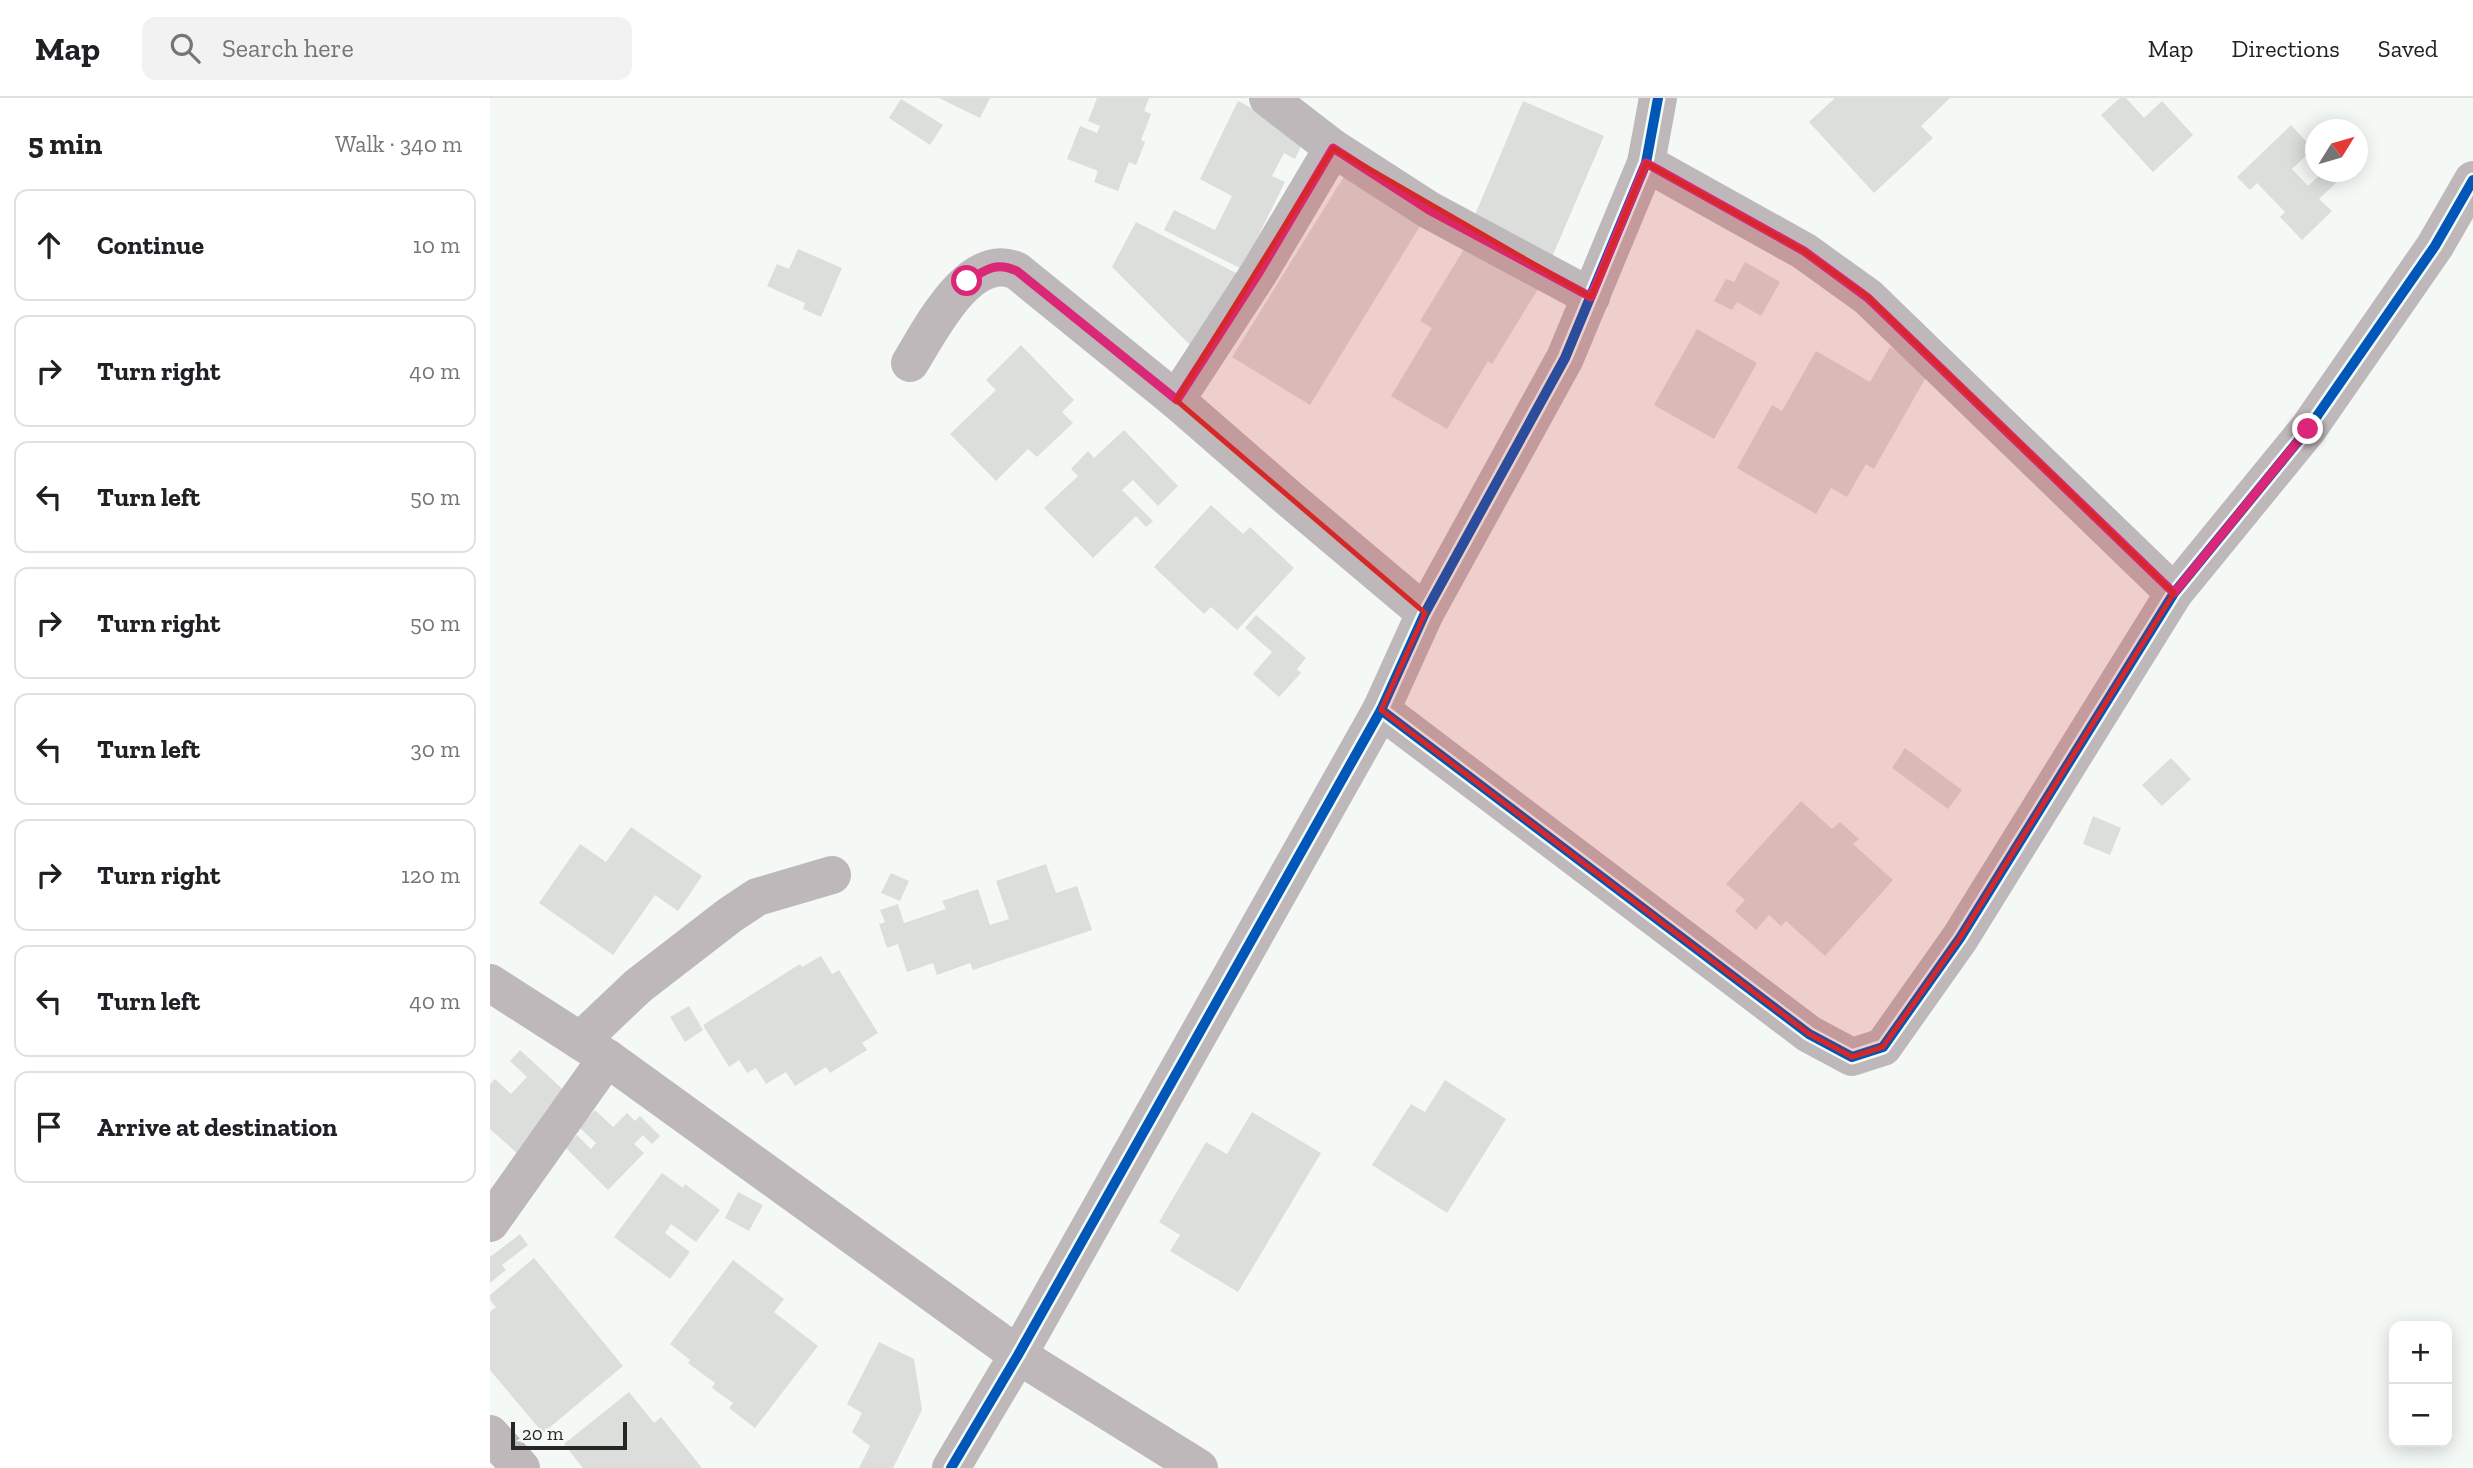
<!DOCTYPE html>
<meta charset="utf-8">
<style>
body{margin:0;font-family:"Zilla Slab",serif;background:#f2f2f2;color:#202124}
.controls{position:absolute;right:21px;bottom:21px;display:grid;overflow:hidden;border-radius:14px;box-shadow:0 4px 18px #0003}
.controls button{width:63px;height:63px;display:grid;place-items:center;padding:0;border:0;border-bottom:2px solid #e0e0e0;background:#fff;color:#202124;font:35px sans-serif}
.compass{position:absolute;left:1815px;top:21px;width:63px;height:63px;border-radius:50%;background:#fff;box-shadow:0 4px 18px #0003;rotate:53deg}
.scale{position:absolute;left:21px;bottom:18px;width:116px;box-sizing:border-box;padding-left:7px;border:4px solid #252726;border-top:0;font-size:19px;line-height:24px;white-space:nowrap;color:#252726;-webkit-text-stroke:5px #f4faf5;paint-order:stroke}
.stop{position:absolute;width:21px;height:21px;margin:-16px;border:5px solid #db2777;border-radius:50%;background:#fff}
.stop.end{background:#db2777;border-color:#fff;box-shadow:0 2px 7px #0008}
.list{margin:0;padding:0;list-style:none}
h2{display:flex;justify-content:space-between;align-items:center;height:91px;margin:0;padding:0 28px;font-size:30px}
h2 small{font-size:23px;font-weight:400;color:#757577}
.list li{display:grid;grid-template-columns:46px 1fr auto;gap:21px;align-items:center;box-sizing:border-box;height:112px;margin:0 14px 14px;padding:0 14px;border:2px solid #e0e0e0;border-radius:14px}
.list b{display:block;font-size:26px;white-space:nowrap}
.list em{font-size:23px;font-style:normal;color:#757577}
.icon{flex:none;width:38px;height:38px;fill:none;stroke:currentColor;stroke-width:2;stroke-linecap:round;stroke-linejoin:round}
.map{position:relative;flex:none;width:1983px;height:1370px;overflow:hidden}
header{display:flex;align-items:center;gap:42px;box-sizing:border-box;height:98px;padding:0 35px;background:#fff;border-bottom:2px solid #e0e0e0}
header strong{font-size:33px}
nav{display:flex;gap:38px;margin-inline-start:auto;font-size:24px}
.search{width:490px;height:63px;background:#f2f2f2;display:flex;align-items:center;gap:18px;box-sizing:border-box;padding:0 24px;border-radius:14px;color:#757577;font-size:26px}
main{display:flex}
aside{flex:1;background:#fff}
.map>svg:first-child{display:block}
.building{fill:#dbdedb}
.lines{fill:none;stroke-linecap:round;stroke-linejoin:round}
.minor{stroke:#bfb8ba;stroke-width:38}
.cycleway-casing{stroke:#f4faf5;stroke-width:15}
.cycleway{stroke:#0057b8;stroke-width:10}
.route{stroke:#db2777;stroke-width:9}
.marked{fill:#d62828;fill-opacity:0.2;stroke:#d62828;stroke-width:5;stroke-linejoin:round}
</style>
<header>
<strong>Map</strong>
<div class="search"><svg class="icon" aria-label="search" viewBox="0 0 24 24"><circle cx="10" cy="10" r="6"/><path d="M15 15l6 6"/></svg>Search here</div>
<nav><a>Map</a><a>Directions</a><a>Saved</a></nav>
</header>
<main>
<aside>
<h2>5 min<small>Walk · 340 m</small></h2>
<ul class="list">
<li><svg class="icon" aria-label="ahead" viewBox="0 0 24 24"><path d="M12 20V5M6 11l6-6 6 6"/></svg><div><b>Continue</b></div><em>10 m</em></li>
<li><svg class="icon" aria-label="right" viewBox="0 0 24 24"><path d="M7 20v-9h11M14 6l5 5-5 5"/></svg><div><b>Turn right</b></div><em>40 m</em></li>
<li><svg class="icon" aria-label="left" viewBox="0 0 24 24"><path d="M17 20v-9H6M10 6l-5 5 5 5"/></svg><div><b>Turn left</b></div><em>50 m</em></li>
<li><svg class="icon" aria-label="right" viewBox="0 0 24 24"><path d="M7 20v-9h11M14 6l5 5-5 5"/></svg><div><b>Turn right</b></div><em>50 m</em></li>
<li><svg class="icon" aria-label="left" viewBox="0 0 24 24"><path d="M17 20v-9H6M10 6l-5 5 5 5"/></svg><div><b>Turn left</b></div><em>30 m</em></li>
<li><svg class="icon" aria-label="right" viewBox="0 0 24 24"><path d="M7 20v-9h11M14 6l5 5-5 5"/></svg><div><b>Turn right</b></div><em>120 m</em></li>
<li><svg class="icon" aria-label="left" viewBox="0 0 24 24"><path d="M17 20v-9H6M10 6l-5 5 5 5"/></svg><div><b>Turn left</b></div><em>40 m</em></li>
<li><svg class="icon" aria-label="arrive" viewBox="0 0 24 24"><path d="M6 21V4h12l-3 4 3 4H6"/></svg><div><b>Arrive at destination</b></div></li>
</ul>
</aside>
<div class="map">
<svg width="1983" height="1370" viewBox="0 0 1983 1370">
<rect width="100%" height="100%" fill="#f5f9f6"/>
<g class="building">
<polygon points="449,0 500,0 490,20"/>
<polygon points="607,0 659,0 654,13 661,16 651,42 655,44 646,67 639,64 628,93 604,84 608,73 577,61 590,28 607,35 610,28 598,23"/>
<polygon points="1345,0 1460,0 1431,28 1443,40 1384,95 1319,24"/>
<polygon points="1630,0 1636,0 1654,20 1672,3 1703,37 1663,74 1611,17"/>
<polygon points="411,1 453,27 440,47 399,20"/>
<polygon points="748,3 816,38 805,61 794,55 782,78 795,84 752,171 674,132 684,112 725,132 742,98 710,81"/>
<polygon points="1033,3 1114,38 1062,159 982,124"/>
<polygon points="1801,27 1823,51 1802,71 1818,88 1833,74 1846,74 1852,79 1829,101 1842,113 1812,142 1790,119 1795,114 1767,85 1760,92 1747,79"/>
<polygon points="858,72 935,120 820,307 742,259"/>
<polygon points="646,124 758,181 710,257 622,169"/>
<polygon points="979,143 1051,186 1002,266 998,263 957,331 901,298 942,230 930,223"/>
<polygon points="308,151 352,170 331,219 313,211 315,205 277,188 287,166 299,171"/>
<polygon points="1255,164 1290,184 1271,218 1247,204 1242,212 1224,203 1236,181 1244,184"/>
<polygon points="1207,231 1267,265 1224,341 1164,307"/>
<polygon points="531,247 584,302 572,314 583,325 547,359 538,351 506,383 460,336 506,292 496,282"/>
<polygon points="1400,249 1440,272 1384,371 1376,366 1357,399 1341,390 1326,416 1247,370 1282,307 1292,313 1326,253 1380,284"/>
<polygon points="634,332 688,388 668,408 643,382 632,392 663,423 656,429 646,418 603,460 554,410 588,378 581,371 598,353 604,360"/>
<polygon points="721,407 753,436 760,429 804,470 747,532 721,509 714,516 664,469"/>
<polygon points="766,517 816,560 807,571 811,575 789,599 763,576 782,554 755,530"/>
<polygon points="1415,650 1472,692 1458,711 1402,670"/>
<polygon points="1681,660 1701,681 1672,708 1652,687"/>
<polygon points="1311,703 1342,731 1350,724 1369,741 1363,746 1403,782 1335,858 1296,823 1291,828 1279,817 1266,832 1245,813 1255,802 1236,786"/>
<polygon points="1603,718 1631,730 1620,757 1593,746"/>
<polygon points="141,729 212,778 188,813 165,797 123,857 49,805 90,746 116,764"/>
<polygon points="556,766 566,795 587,788 602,832 483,872 480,865 447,877 443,865 417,874 408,846 397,850 389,826 395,824 390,812 408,806 414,825 456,811 452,803 488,791 500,827 519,821 506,783"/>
<polygon points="401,775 419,783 410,803 391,795"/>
<polygon points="331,858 342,876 349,872 388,935 372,945 377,952 340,975 336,969 305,988 296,974 276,986 266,970 257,975 249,962 239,969 213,927 310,866 312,869"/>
<polygon points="199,908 213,932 195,944 180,919"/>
<polygon points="30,952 80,998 28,1056 0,1031 0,986 5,981 21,996 37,979 20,963"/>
<polygon points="955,982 1016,1021 957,1115 882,1067 921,1006 935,1014"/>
<polygon points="105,1012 123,1029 137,1015 145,1023 150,1018 170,1038 162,1046 153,1037 144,1046 154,1055 118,1092 75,1049 87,1037 101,1051 106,1045 89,1029"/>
<polygon points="762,1014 831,1055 748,1194 680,1153 690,1137 669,1124 716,1044 737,1056"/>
<polygon points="172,1075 193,1090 195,1086 230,1112 206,1144 181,1126 175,1135 200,1154 180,1181 124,1139"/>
<polygon points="248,1094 273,1107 259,1133 235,1120"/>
<polygon points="30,1136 38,1147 12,1167 16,1172 0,1185 0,1159"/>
<polygon points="44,1160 133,1268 53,1335 0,1272 0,1214 6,1209 0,1202 0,1197"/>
<polygon points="243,1162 294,1201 284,1214 328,1248 265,1330 239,1310 243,1305 222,1290 225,1285 198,1265 200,1262 180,1246"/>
<polygon points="389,1244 424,1261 432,1312 403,1370 369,1370 380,1348 362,1334 372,1315 357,1306"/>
<polygon points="139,1294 164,1325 171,1319 212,1370 93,1370 74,1346"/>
</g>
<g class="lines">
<g class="minor">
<polyline points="778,0 843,50 939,112 1101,199"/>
<polyline points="1156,65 1314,153 1378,199 1684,495"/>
<path d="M420,265c20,-32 60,-114 107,-92l159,129 116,101 133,112"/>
<polyline points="686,302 770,173 843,50"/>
<polyline points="891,612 1319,936 1362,959 1393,949 1470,840 1684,495 1818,331 1945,148 1983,82"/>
<polyline points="0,885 117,960 528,1257 709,1370"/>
<polyline points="90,943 148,888 240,817 267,799 342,777"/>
<polyline points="0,1125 117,960"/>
<polyline points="0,1336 31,1370"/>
<polyline points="461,1370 528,1257 891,612 935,515 1075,260 1156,65 1168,0"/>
</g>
<defs>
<g id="cycleway">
<polyline points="891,612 1319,936 1362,959 1393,949 1470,840 1684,495 1818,331 1945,148 1983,82"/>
<polyline points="461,1370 528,1257 891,612 935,515 1075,260 1156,65 1168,0"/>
</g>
</defs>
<use href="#cycleway" class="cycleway-casing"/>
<use href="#cycleway" class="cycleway"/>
</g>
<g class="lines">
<path class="route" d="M477,183c19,-11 28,-20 50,-10l160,129 83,-129 73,-123 96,62 162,87 55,-134 158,88 64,47 306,295 134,-164"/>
</g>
<path class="marked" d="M843,50l258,149 55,-134 158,88 64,46 306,296 -214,345 -77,109 -31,10 -43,-23 -428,-324 44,-97 -249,-213z"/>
</svg>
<div class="controls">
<button>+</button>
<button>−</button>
</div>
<svg class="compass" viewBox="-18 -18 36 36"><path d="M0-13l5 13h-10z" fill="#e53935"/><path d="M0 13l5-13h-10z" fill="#757577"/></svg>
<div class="scale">20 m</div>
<div class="stop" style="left:477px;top:183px"></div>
<div class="stop end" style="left:1818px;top:331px"></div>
</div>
</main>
